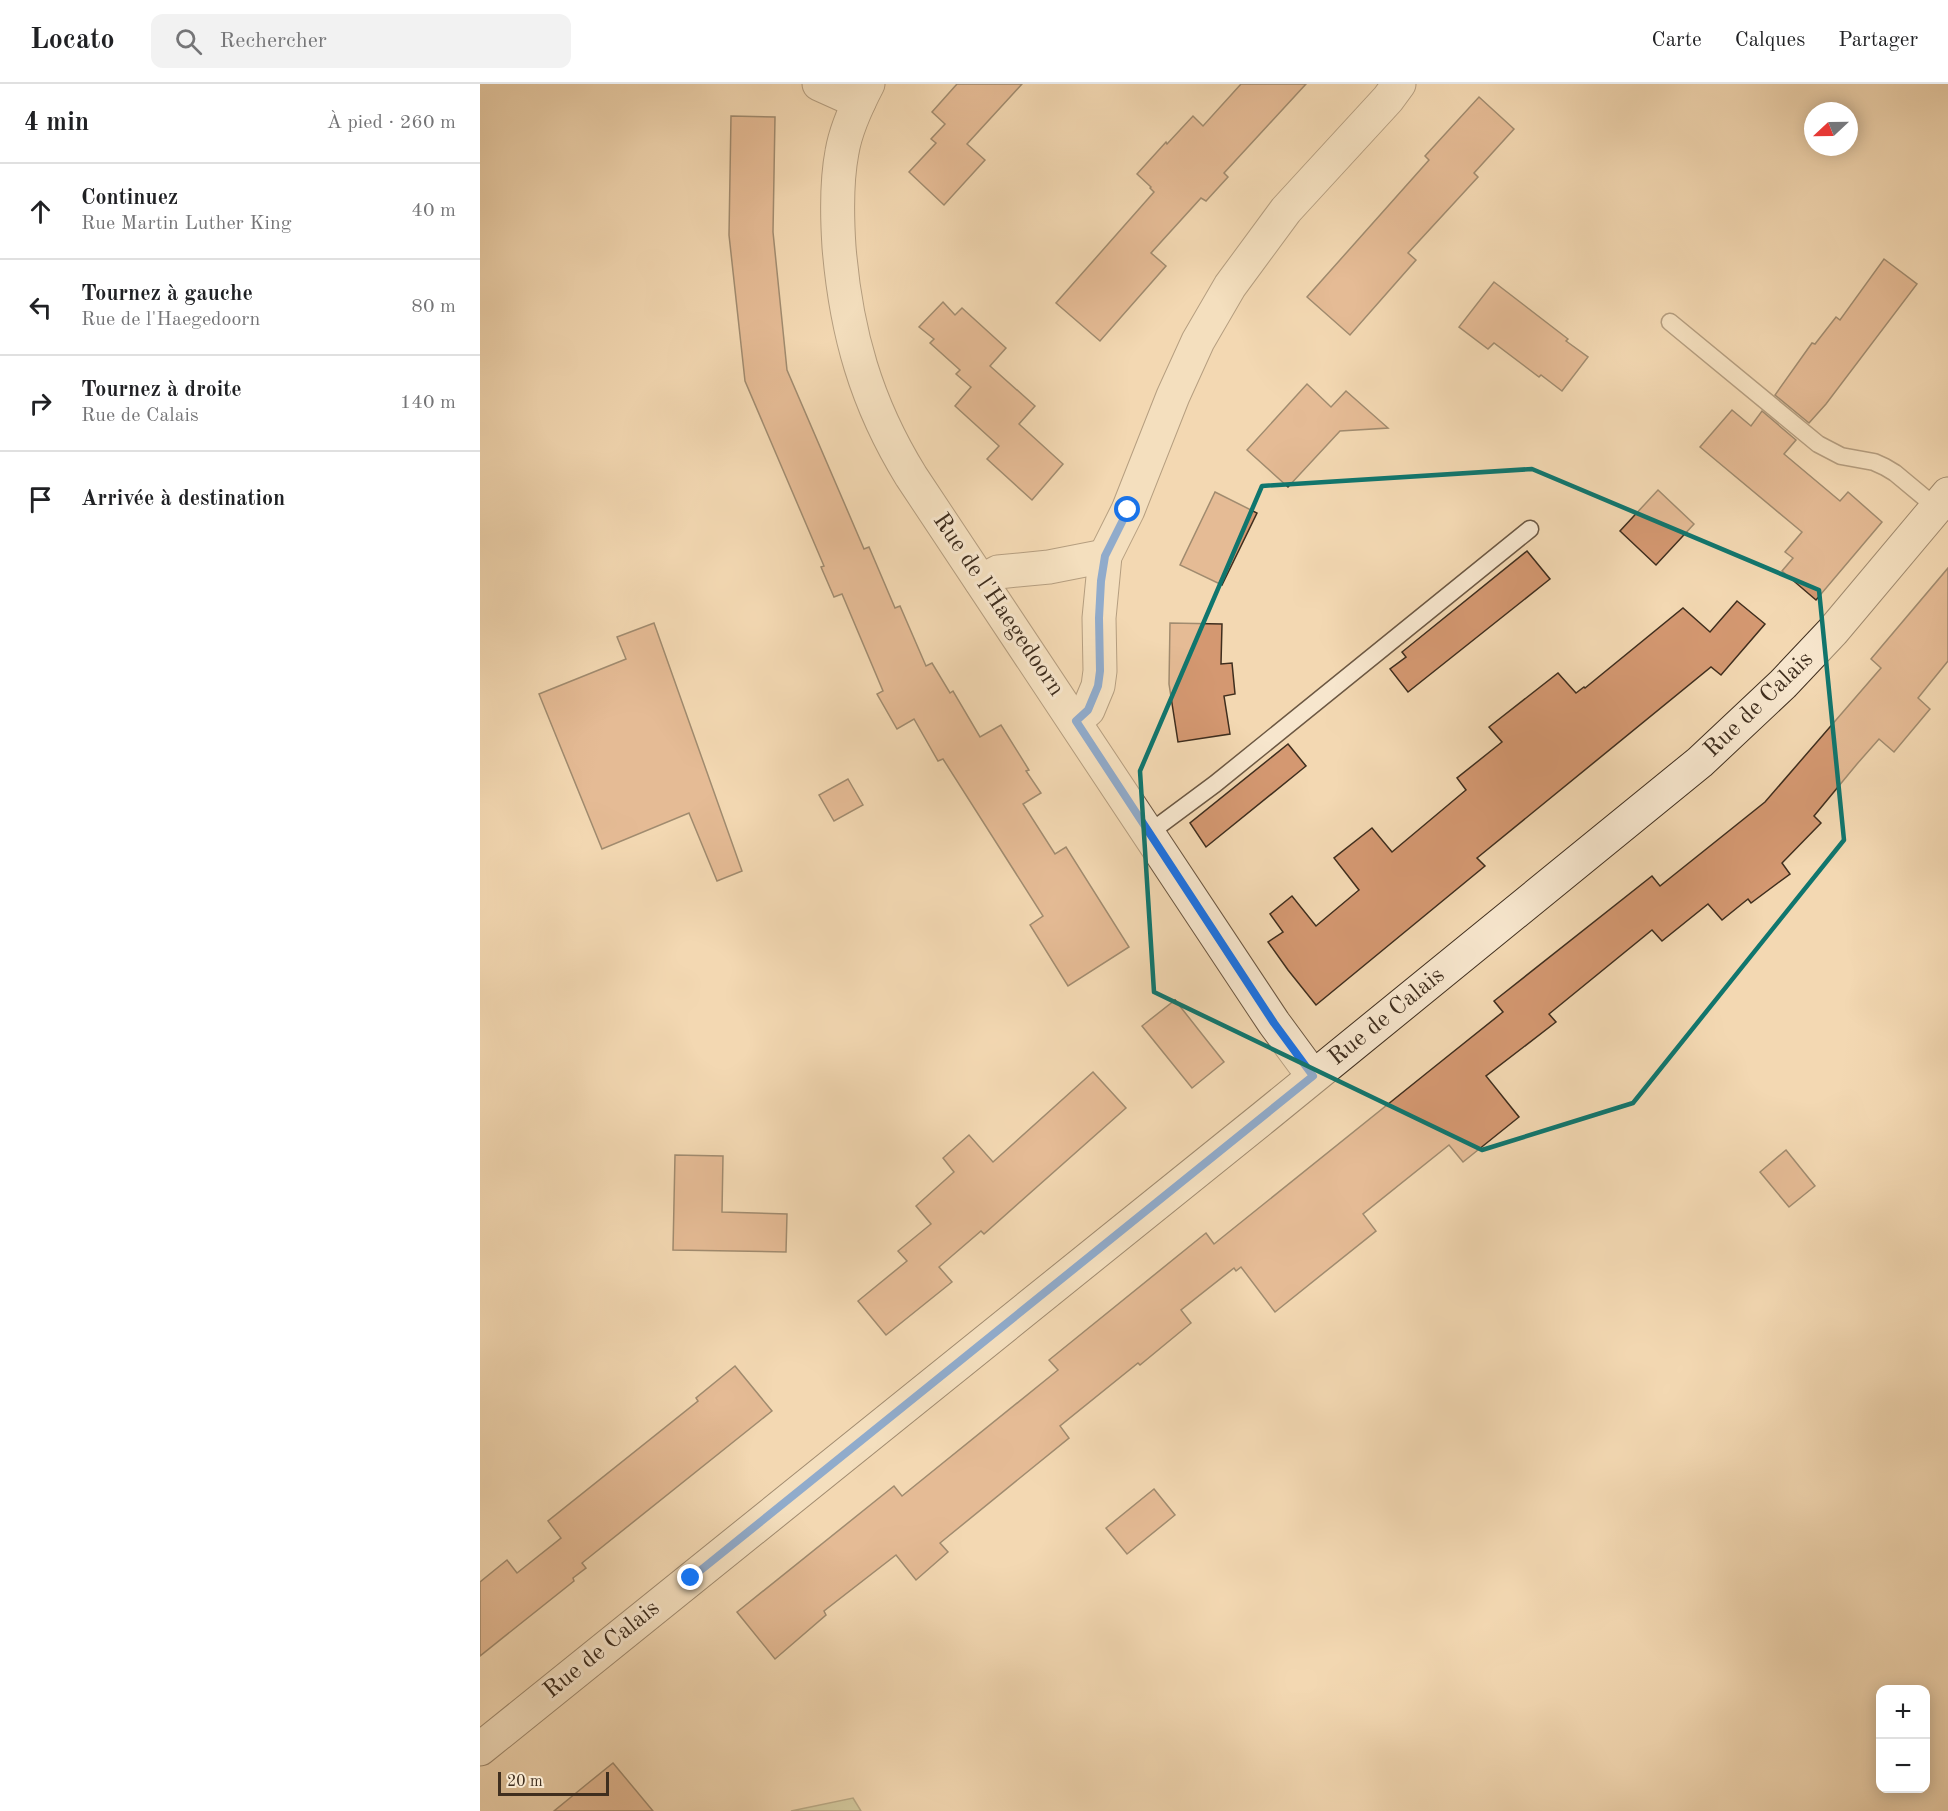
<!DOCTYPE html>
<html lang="fr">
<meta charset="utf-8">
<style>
body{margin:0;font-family:"Old Standard TT",serif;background:#f2f2f2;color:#202124}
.controls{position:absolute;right:18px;bottom:18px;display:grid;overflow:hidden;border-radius:12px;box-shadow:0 3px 15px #0003}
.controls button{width:54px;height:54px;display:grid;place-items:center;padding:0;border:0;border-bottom:2px solid #e0e0e0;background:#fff;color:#202124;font:30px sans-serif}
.compass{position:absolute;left:1324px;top:18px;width:54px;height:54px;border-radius:50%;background:#fff;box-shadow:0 3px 15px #0003;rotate:248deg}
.scale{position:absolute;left:18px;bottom:15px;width:111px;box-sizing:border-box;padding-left:6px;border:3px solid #3f2e1e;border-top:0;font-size:16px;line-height:21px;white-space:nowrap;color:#3f2e1e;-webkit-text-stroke:4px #f7e6cd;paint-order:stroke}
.stop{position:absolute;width:18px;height:18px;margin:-14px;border:4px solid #1a73e8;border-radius:50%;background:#fff}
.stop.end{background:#1a73e8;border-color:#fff;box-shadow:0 2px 6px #0008}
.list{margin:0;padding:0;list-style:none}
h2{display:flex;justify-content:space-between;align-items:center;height:78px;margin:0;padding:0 24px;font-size:26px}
h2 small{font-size:20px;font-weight:400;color:#757577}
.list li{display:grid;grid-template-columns:39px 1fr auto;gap:18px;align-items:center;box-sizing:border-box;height:96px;padding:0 24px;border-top:2px solid #e0e0e0}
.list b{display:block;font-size:22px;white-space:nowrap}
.list p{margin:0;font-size:20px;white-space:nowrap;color:#757577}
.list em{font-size:20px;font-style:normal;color:#757577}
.icon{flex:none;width:33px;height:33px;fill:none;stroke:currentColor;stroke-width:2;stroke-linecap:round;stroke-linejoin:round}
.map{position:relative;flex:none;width:1468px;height:1727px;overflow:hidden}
header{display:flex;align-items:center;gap:36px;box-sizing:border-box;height:84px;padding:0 30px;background:#fff;border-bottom:2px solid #e0e0e0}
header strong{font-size:28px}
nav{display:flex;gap:33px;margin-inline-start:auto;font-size:21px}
.search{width:420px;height:54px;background:#f2f2f2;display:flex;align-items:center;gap:15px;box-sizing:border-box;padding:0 21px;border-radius:12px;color:#757577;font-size:22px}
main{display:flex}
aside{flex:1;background:#fff}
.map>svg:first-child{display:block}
.green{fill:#b6c090;stroke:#7a7757;stroke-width:1.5}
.building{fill:#d49871;stroke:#3f2e1e;stroke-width:1.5}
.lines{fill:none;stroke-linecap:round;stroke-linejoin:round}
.lane-casing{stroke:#6c5843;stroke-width:19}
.street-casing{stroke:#6c5843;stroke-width:35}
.secondary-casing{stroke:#3f2e1e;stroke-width:35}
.lane{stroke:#f7e6cd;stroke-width:16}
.street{stroke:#f7e6cd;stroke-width:33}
.secondary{stroke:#f7e6cd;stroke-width:33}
.route{stroke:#1a73e8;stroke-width:8}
.marked{fill:none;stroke:#0f766e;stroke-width:4.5;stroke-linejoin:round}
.labels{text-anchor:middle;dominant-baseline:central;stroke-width:6;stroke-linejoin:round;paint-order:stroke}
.street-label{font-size:24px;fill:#3f2e1e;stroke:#f7e6cd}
</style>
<header>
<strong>Locato</strong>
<div class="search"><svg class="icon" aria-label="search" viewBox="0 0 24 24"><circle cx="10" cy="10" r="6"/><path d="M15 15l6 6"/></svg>Rechercher</div>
<nav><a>Carte</a><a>Calques</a><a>Partager</a></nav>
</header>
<main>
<aside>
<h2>4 min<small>À pied · 260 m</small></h2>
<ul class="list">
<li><svg class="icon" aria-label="ahead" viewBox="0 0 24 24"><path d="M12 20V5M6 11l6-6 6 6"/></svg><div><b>Continuez</b><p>Rue Martin Luther King</p></div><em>40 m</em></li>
<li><svg class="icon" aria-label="left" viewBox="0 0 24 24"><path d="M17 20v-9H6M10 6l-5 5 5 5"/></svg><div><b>Tournez à gauche</b><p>Rue de l'Haegedoorn</p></div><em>80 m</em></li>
<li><svg class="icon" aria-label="right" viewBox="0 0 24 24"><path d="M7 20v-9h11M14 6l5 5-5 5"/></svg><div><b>Tournez à droite</b><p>Rue de Calais</p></div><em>140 m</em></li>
<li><svg class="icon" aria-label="arrive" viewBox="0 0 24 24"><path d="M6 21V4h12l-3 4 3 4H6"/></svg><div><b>Arrivée à destination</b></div></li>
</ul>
</aside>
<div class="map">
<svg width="1468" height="1727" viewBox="0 0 1468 1727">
<rect width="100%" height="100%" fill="#f3d8b2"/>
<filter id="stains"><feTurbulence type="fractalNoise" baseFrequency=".00333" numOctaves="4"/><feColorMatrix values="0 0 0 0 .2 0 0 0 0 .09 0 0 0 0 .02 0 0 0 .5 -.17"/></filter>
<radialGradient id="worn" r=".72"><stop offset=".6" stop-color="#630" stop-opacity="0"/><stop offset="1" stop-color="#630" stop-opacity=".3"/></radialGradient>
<polygon class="green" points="373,1714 381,1727 311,1727"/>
<g class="building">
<polygon points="477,0 542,0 487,60 505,76 464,121 429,88 456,59 451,55 465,40 452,28"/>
<polygon points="761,0 826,0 744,89 748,93 726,117 721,114 671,169 686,182 620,257 576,219 674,108 670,104 671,103 657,90 686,58 687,60 713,32 723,42"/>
<polygon points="999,13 1034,45 994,89 998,93 928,169 936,176 870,251 827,213 949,76 945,72"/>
<polygon points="251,32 295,33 293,148 307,286 384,465 389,463 415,524 420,522 446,582 452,579 470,609 473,607 500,653 521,641 549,686 546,687 561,709 543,720 575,770 586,763 649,863 588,902 550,841 563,832 463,675 458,677 434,635 417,645 397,610 403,607 362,510 354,513 341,483 344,482 265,297 249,151"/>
<polygon points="1404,175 1437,200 1346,320 1329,339 1295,311 1332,259 1335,260 1356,233 1360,236"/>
<polygon points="1014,198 1088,255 1086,257 1108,273 1082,307 1061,291 1059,293 1014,259 1008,265 979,243"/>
<polygon points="463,218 475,231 482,224 526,264 510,282 555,322 539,340 583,380 552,416 507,375 519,362 475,322 491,303 476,290 480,286 450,259 454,255 439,243"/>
<polygon points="827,300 851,323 866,307 908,344 860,347 808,403 767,366"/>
<polygon points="1252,326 1271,342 1282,327 1316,356 1304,370 1360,417 1368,408 1402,438 1336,516 1302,487 1313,474 1305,468 1322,448 1220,363"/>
<polygon points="1178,406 1214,440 1176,481 1140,447"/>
<polygon points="735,408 777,429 742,501 700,481"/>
<polygon points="1047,467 1070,495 928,608 910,585 926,573 922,568"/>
<polygon points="1468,484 1468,577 1438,614 1450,625 1414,668 1399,655 1377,680 1334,732 1341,739 1302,779 1310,790 1271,819 1268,815 1242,836 1228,820 1182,857 1172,846 1069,930 1076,938 1006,992 1039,1033 983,1078 969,1061 883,1130 896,1147 795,1228 761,1183 756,1187 754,1184 701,1226 711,1239 660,1281 658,1279 580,1342 589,1354 460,1459 468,1468 436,1496 416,1471 344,1527 346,1531 295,1575 257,1528 414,1402 422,1412 578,1286 569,1276 726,1149 734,1160 953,984 1023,928 1014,917 1172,792 1180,802 1285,718 1401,584 1391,575"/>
<polygon points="1257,517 1285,540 1241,591 1231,583 997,774 1005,782 836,921 808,886 788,858 803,848 790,830 812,812 836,842 879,806 854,774 892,744 912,768 986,706 977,694 1022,658 1009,643 1078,589 1096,609 1104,603 1105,604 1203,524 1230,548"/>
<polygon points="174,539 262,787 237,797 209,729 122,765 59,610 146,575 137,553"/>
<polygon points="690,539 742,540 741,580 752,579 755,610 744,612 750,650 698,658 689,600"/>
<polygon points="808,660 826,682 726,763 710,739"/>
<polygon points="368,695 383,721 354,737 339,711"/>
<polygon points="695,916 744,978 712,1004 662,942"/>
<polygon points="613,988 646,1024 504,1150 501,1147 459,1183 472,1198 406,1251 378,1217 427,1177 418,1167 451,1140 436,1122 474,1088 463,1074 489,1051 513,1078"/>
<polygon points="1306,1066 1335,1102 1309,1123 1280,1088"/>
<polygon points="195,1071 243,1072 242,1128 307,1130 306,1168 193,1166"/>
<polygon points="255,1282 292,1327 102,1479 106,1484 93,1494 94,1497 0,1572 0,1498 27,1476 37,1489 81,1454 68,1437 218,1317 216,1314"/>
<polygon points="674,1405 695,1431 647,1470 626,1444"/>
<polygon points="133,1679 173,1727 74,1727 107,1700"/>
</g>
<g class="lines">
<defs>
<g id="lane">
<polyline points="1190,238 1338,360 1361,372 1394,378 1405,383 1415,389 1457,424"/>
<polyline points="669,749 735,700 1050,445"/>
</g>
<g id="street">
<polyline points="339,0 379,18"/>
<path d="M388,0c-11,21 -22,44 -26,68 -6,31 -5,64 -3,95 7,85 27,156 72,229l363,547 39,53"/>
<polyline points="501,497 518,488 569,483 625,472"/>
<polyline points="595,637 608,626 618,602 620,587 619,534 625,472 648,426 693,312 718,257 750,202 806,126 908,15 919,0"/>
</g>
<polyline id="secondary" points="0,1665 783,1034 1220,678 1303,600 1353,547 1468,410"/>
</defs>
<use href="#lane" class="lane-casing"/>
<use href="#street" class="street-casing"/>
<use href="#secondary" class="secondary-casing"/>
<use href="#lane" class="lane"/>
<use href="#street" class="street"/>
<use href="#secondary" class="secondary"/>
</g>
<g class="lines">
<polyline class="route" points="211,1494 833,992 794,939 596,637 608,626 618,602 620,587 619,534 621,497 625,472 648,426"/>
</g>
<path d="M0 0H1468V1727H0ZM1052,385l287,121 25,250 -211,263 -151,47 -328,-158 -14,-221 122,-285z" fill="#f3d8b2" fill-opacity=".55" fill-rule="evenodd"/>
<path class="marked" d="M1052,385l287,121 25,250 -211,263 -151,47 -328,-158 -14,-221 122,-285z"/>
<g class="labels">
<g class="street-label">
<text transform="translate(518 521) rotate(56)">Rue de l'Haegedoorn</text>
<text transform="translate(1279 621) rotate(-44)">Rue de Calais</text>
<text transform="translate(907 933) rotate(-39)">Rue de Calais</text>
<text transform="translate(122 1566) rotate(-39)">Rue de Calais</text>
</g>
</g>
<rect width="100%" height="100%" filter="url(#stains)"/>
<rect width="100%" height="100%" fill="url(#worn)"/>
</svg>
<div class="controls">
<button>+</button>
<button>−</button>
</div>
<svg class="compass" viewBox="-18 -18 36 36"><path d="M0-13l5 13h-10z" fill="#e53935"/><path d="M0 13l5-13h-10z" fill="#757577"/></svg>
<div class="scale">20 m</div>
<div class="stop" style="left:648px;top:426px"></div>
<div class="stop end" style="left:211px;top:1494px"></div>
</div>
</main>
